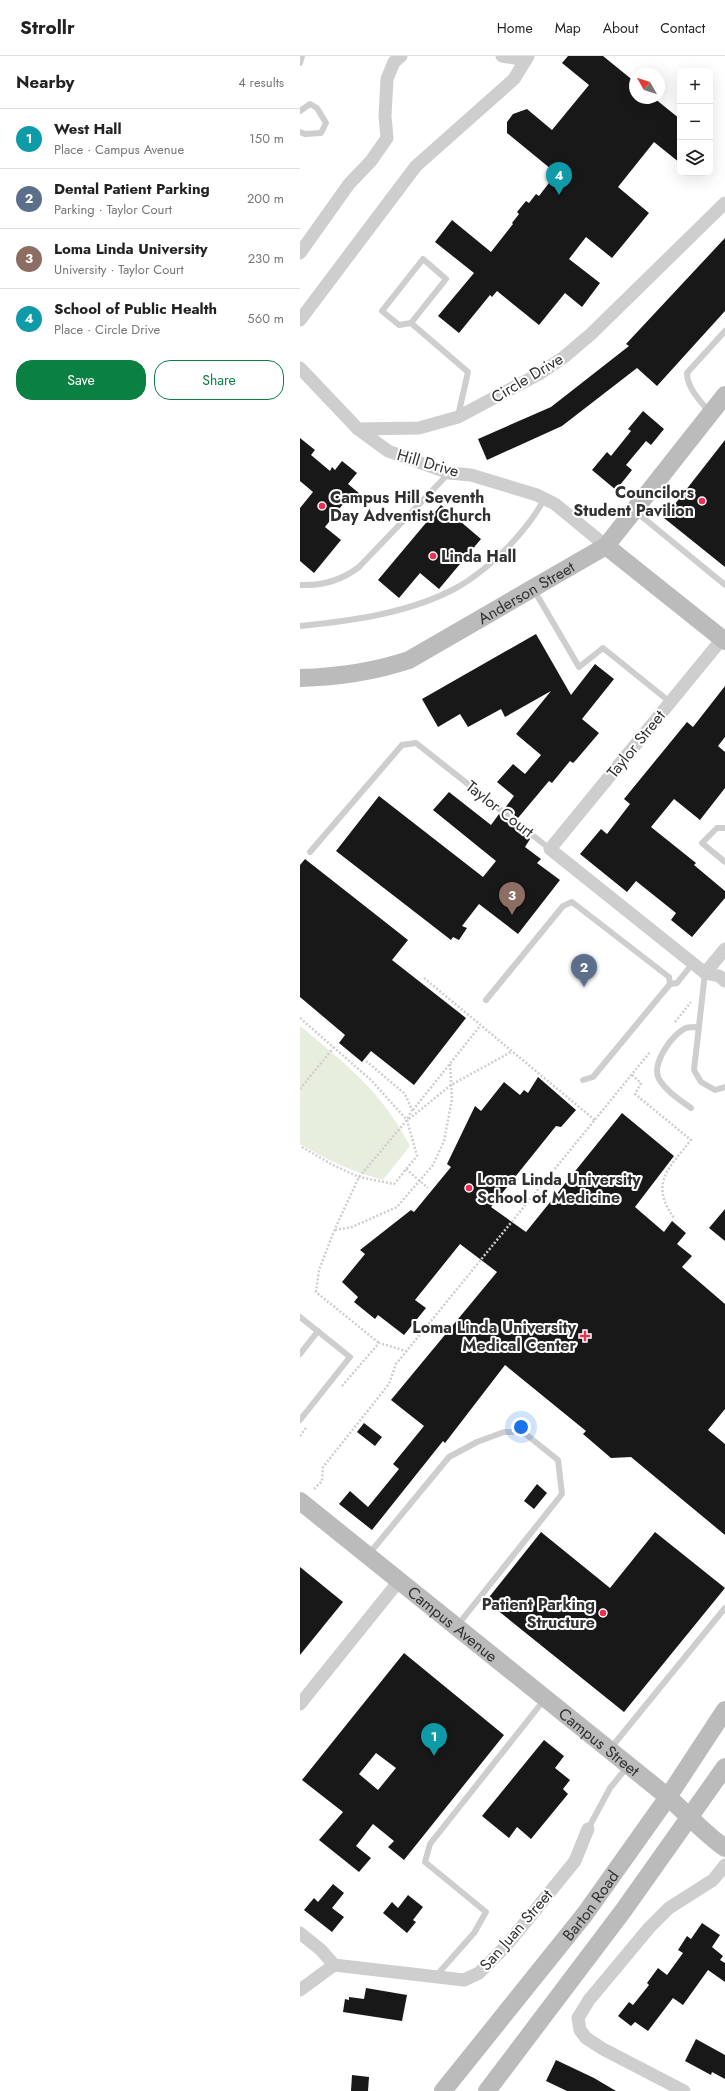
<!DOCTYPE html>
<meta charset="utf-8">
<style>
body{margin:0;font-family:Jost,sans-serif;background:#f6f6f6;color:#222}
.controls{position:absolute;right:12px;top:12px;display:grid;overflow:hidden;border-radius:8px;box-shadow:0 4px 16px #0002}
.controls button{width:36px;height:36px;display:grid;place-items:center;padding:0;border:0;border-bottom:1px solid #e0e0e0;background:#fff;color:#222;font:20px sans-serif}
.compass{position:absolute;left:329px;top:12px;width:36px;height:36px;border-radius:50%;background:#fff;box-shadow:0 4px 16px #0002;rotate:309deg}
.you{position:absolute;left:221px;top:1371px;width:14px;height:14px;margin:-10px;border:3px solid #fff;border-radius:50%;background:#1a73e8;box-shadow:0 0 0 6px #1a73e833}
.badge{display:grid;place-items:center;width:26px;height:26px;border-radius:50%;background:#0b8043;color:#fff;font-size:13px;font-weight:700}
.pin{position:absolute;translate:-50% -33px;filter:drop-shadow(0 1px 2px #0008)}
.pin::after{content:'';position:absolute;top:21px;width:14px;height:12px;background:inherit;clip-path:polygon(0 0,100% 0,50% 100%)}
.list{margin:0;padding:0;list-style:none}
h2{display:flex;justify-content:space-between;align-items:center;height:52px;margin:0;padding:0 16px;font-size:17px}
h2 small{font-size:13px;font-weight:400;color:#767676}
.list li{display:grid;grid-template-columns:26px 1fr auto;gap:12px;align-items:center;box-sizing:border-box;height:60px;padding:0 16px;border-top:1px solid #e0e0e0}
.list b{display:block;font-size:15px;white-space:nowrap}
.list p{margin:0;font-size:13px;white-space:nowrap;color:#767676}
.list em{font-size:13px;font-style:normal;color:#767676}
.actions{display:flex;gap:8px;padding:12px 16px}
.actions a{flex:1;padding:9px 0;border:1px solid #0b8043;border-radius:16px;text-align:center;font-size:14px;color:#0b8043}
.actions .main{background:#0b8043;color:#fff}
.icon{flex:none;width:22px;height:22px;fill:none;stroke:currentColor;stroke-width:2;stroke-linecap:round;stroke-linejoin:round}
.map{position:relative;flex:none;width:425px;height:2035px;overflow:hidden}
header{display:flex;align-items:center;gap:24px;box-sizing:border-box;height:56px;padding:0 20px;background:#fff;border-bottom:1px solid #e0e0e0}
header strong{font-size:19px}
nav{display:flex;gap:22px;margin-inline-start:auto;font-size:14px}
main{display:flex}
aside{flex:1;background:#fff}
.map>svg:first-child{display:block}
.green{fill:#e8eede}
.building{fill:#181818;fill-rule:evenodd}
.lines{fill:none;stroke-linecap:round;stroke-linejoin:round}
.path{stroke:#cecece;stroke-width:2.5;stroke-dasharray:2 2;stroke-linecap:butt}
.lane{stroke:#cecece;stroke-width:6}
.street{stroke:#cecece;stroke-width:13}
.secondary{stroke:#bbb;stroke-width:18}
.poi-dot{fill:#ed2e50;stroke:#fff;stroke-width:1.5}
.labels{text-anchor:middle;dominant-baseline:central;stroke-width:4;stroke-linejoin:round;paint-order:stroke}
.street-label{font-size:16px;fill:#313131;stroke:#fff}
.poi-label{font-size:16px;font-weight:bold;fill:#313131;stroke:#fff;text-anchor:end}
</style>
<header>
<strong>Strollr</strong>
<nav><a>Home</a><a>Map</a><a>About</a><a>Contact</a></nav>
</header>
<main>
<aside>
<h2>Nearby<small>4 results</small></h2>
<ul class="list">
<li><span class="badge" style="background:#0f9aa8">1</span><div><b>West Hall</b><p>Place · Campus Avenue</p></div><em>150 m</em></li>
<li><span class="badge" style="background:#5c6f8a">2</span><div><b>Dental Patient Parking</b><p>Parking · Taylor Court</p></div><em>200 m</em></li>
<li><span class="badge" style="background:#8d6e63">3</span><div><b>Loma Linda University</b><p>University · Taylor Court</p></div><em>230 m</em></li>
<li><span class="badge" style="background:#0f9aa8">4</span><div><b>School of Public Health</b><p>Place · Circle Drive</p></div><em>560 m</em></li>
</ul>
<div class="actions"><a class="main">Save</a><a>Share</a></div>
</aside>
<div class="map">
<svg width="425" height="2035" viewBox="0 0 425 2035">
<rect width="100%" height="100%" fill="#fff"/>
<path class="green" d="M0,970c46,38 82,66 110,120l-27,34c-31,-8 -56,-20 -83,-36z"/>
<g class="building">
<polygon points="268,0 303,0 335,26 335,42 354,42 380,63 380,107 354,86 318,131 349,157 312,202 286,181 269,203 300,227 282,251 265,237 239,269 197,235 192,241 190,239 159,277 138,260 174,217 135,186 152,164 191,196 213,168 212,167 219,158 217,156 226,145 229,147 236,138 239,140 252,123 251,113 207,77 207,66 213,58 227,53 252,74 289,29 262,7"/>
<polygon points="425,182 425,255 357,330 337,312 262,370 187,404 178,383 251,351 329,290 326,288"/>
<polygon points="343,355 364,373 351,389 346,385 326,409 332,414 316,434 292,414 307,396 311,400 331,375 328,373"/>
<polygon points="0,382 15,394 11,399 30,415 32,411 35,414 42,405 57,417 48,428 60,438 52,448 47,443 25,471 41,484 14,517 0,505 0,452 13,436 0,425"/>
<polygon points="425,384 425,511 364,462"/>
<polygon points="141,449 181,483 139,533 120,517 99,542 78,524"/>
<polygon points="236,578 271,639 295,608 314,623 282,663 299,677 276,704 273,707 270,705 252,727 249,725 218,762 205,752 214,740 197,726 213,708 225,718 241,699 216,678 251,635 205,661 201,653 168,671 160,658 138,671 122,643"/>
<polygon points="425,630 425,681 418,690 425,696 425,732 400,764 374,743 351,771 396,807 394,809 425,835 425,842 392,881 371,864 376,857 336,825 327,836 280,798 301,773 307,778 330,748 324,743 387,666 393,671"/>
<polygon points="149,736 191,769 199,758 230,783 225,791 241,803 237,807 260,824 218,878 179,848 162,870 167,872 159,884 153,881 151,884 36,795 79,740 183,821 196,805 133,754"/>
<polygon points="5,803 108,884 92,904 166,962 114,1029 71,995 62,1006 39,987 45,979 0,941 0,809"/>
<polygon points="238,1021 276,1054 261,1071 256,1070 191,1151 226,1176 322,1057 374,1100 335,1151 364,1176 372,1165 386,1177 377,1188 392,1200 382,1211 425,1248 425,1353 408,1374 425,1388 425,1479 331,1401 311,1402 283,1378 286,1375 205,1309 145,1387 143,1385 72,1474 39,1448 50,1435 68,1451 99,1413 93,1408 124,1370 91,1344 197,1216 160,1188 115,1244 126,1252 104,1279 78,1259 75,1263 54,1246 58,1241 42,1226 65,1198 60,1194 111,1154 114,1156 151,1111 147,1108 175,1050 181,1055 204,1026 220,1039 224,1034 228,1037"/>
<polygon points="425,1153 425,1185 409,1172"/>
<polygon points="64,1367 82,1381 75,1390 57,1376"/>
<polygon points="237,1428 247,1437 234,1453 224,1445"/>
<polygon points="241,1476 310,1532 355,1476 425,1532 324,1656 186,1545"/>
<polygon points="0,1511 43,1546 0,1599"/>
<path d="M104,1597l100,82 -100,125 -16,-13 6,-6 -21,-17 -17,22 15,12 -12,14 -40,-32 24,-28 -41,-32zM76,1697l20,15 -18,22 -19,-16z"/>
<polygon points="244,1684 264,1700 255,1712 270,1724 263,1733 268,1738 231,1783 217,1771 209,1782 182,1760"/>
<polygon points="33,1828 44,1837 32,1852 44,1861 32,1876 4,1854 14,1842 18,1846"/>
<polygon points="108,1839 123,1851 113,1864 116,1866 107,1877 83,1857 92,1846 98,1852"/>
<polygon points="402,1867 420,1879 412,1891 423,1900 420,1904 425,1907 425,1926 408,1914 383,1949 373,1942 348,1975 335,1966 331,1970 318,1960 329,1946 333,1949 349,1929 347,1927 358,1912 367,1919 383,1897 378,1894 387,1880 391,1883"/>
<polygon points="66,1932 107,1939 102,1965 43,1956 45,1943 49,1944 49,1941 64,1943"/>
<polygon points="396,1983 425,1999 425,2023 412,2016 411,2019 385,2005"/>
<polygon points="256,2004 294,2022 316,2035 267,2035 246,2025"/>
<polygon points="52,2019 69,2021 68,2035 51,2035"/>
</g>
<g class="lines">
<g class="path">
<polyline points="124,922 296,1065"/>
<polyline points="0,962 71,1024 107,1064 117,1100 94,1128 59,1121 33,1109 0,1090"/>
<polyline points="375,966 391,946"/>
<polyline points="66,1005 105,1038 112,1054 107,1064 59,1121 34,1175 19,1214 16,1236 79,1287"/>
<path d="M332,1019l9,8 -6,11 56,46c-22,28 -42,43 -17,78"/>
<polyline points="0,1033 34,991"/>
<polyline points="113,1054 180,970"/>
<polyline points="109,1063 151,1029 211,996"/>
<polyline points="106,1113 128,1132"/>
<polyline points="35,1174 52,1171 97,1151 133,1109 144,1085 152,1043 150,1007"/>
<polyline points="42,1330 79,1287 106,1295"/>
<polyline points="0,1380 6,1372"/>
<polyline points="14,1433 22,1425 23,1411 89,1328 96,1308 350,996"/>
</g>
<g class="lane">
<polyline points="0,7 2,0"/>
<polyline points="0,55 10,48 17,52 26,67 21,77 5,78 0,76"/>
<polyline points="111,267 146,223 123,203 82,255 99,269 111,267 168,316 158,360"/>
<path d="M409,356c-9,-12 -22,-24 -22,-39l38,-42"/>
<polyline points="335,455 425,529"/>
<path d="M0,529c22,1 42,-5 59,-18l90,-94"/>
<polyline points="234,534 279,611 303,592 370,646"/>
<path d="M0,570c51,-5 110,-13 156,-38 20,-11 38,-27 54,-43 14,-15 25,-28 34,-46"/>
<polyline points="425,772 417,772 402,787 425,806"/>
<polyline points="10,796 102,689 116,687 250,793"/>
<polyline points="405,917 394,1014 401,1026 415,1034 425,1031"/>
<polyline points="370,928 377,927 393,907"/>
<polyline points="186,944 263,850 272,846 369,921 370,928 293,1021 283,1024"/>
<path d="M391,1052c-11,-8 -25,-17 -32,-29 -8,-15 13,-45 27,-51 4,-1 9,-1 13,-1"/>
<polyline points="0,1261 50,1301 0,1364"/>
<polyline points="0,1298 18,1275"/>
<polyline points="69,1498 149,1401 177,1386 204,1376 223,1376 258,1404 262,1438 157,1570"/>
<polyline points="310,1693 425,1552"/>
<polyline points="288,1773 310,1732 328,1710"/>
<polyline points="135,1921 174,1877 186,1856 125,1806 130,1788 244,1644"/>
</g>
<g class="street">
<polyline points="202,0 226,4"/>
<polyline points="0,197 49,128 71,105 87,82 85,60 87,23 94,6 101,0"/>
<polyline points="0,264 116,110 214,23 228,0"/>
<polyline points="0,312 58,373 119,372 158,361 239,318 264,301 291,278 425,147"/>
<polyline points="58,373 88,395 149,417 171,419 237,439 255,448 306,490"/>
<polyline points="425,893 405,917 419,920 425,925"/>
<polyline points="405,917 250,793 422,583"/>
<polyline points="0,1648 99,1525"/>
<polyline points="0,1877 21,1894 34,1909"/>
<polyline points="0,1934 34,1909 164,1924 179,1917 204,1892 233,1857 275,1805 288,1773"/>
<polyline points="384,2035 303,1993 286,1982 280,1974 278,1962 289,1944 349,1872 369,1852 413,1824 425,1809"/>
</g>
<g class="secondary">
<polyline points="306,490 425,585"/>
<path id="s1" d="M0,622c38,-1 73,-6 109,-18l197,-114 119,-151"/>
<path id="s2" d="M0,1445l368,296c19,17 36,36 57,51"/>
<path id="s3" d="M143,2035l142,-177 83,-117 57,-87"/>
<polyline points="187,2035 323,1855 425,1711"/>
</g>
</g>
<g class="poi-dot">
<circle cx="402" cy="445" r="4"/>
<circle cx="22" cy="450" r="4"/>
<circle cx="133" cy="500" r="4"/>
<circle cx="169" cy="1132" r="4"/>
<path d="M283 1274h4v4h4v4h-4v4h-4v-4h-4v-4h4z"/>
<circle cx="303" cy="1557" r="4"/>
</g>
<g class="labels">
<g class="street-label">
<text transform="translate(227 322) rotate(-31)">Circle Drive</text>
<text transform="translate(128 407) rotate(16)">Hill Drive</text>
<text stroke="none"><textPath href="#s1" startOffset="246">Anderson Street</textPath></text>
<text transform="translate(336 688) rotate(-51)">Taylor Street</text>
<text transform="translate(200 753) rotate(38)">Taylor Court</text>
<text stroke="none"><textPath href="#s2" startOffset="196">Campus Avenue</textPath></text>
<text stroke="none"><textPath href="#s2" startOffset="384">Campus Street</textPath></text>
<text stroke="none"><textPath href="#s3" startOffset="237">Barton Road</textPath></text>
<text transform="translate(216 1874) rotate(-49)">San Juan Street</text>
</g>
<g class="poi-label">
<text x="394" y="436">Councilors<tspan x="394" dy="18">Student Pavilion</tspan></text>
<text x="30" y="441" text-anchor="start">Campus Hill Seventh<tspan x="30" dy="18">Day Adventist Church</tspan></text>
<text x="141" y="500" text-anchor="start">Linda Hall</text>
<text x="177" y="1123" text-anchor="start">Loma Linda University<tspan x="177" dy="18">School of Medicine</tspan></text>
<text x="276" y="1271">Loma Linda University<tspan x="276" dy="18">Medical Center</tspan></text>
<text x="295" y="1548">Patient Parking<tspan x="295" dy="18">Structure</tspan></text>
</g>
</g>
</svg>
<div class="controls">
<button>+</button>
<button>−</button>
<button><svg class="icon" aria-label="layers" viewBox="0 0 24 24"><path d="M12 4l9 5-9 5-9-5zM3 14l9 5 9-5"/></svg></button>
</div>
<svg class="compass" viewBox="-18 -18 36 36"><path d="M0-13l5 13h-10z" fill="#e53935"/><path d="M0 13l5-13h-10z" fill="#767676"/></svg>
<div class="you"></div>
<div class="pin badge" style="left:134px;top:1700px;background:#0f9aa8">1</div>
<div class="pin badge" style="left:284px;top:931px;background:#5c6f8a">2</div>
<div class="pin badge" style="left:212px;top:859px;background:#8d6e63">3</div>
<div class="pin badge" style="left:259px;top:139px;background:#0f9aa8">4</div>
</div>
</main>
